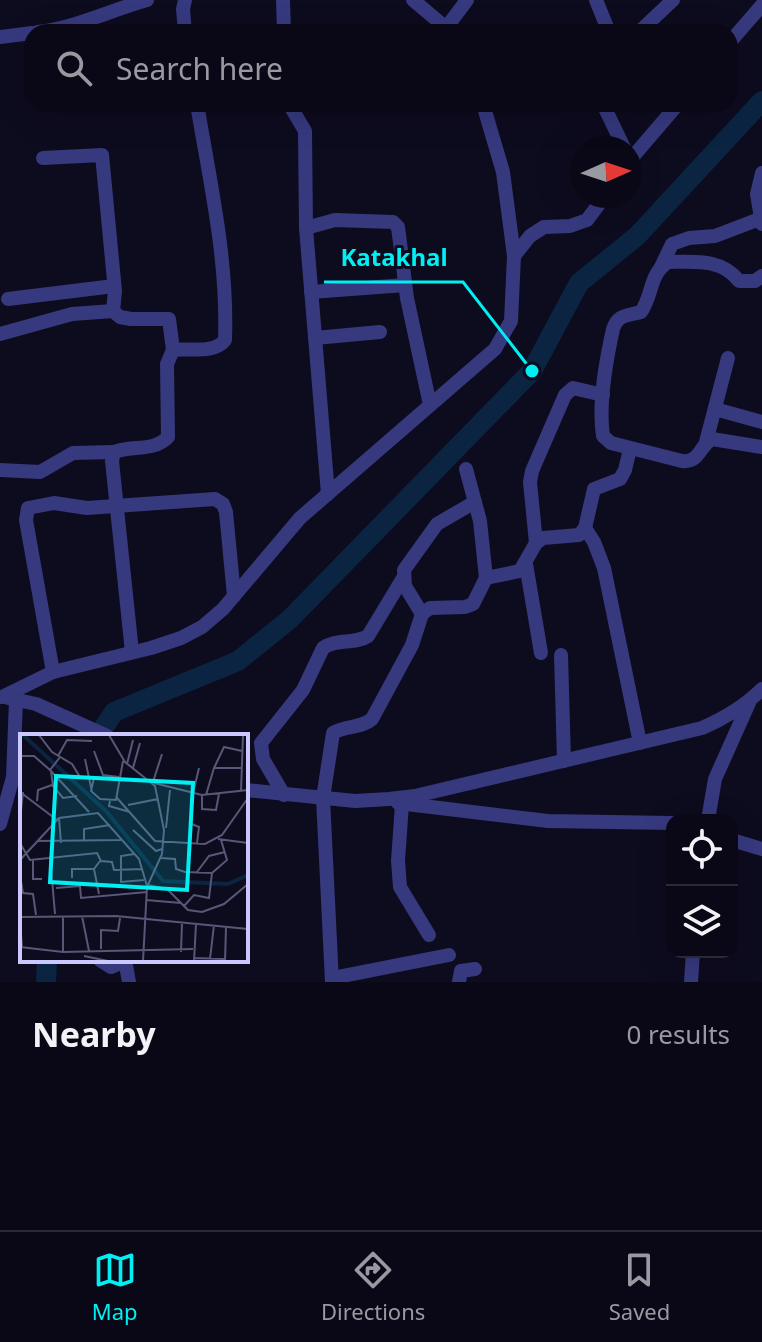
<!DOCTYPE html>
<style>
body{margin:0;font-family:"Noto Sans",sans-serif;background:#181623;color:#f1f3f6}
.controls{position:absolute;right:24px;bottom:24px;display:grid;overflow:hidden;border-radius:16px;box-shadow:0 8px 32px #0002}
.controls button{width:72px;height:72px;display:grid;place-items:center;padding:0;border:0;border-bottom:2px solid #2a2935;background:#0a0816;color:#f1f3f6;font:40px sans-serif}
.compass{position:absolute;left:570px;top:136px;width:72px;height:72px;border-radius:50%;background:#0a0816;box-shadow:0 8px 32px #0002;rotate:87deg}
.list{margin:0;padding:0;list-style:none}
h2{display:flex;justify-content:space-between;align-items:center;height:104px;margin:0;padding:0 32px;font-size:34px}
h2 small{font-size:26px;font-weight:400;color:#999aa1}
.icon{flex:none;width:44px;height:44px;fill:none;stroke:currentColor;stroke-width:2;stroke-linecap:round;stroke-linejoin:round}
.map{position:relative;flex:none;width:762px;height:982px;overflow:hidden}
.search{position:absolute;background:#0a0816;box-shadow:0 8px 32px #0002;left:24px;right:24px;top:24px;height:88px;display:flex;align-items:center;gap:20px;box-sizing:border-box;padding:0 28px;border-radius:24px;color:#999aa1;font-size:30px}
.sheet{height:248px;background:#0a0816}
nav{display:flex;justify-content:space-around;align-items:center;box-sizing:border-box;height:112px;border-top:2px solid #2a2935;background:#0a0816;font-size:22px;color:#999aa1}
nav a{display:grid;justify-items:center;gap:4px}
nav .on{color:#00eff3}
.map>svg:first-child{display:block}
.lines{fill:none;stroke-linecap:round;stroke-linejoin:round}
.river{stroke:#0b2442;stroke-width:20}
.minor{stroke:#36397e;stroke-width:14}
.inset-river{fill:none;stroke:#0b2442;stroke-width:4}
.inset-road{fill:none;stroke:#595778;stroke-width:2}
.view{fill:#00eff3;fill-opacity:0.15;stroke:#00eff3;stroke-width:4}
.inset-edge{fill:none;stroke:#cac8ff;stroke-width:4}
.leader{fill:none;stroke:#00eff3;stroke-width:3}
.callout-dot{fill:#00eff3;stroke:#0d0b1e;stroke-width:3}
.callout-label{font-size:24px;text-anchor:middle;font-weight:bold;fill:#00eff3;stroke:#0d0b1e;stroke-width:6;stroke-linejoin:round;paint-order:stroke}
</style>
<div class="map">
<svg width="762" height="982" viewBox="0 0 762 982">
<rect width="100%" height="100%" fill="#0d0b1e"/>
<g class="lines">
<g class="river">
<polyline points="98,736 114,712 238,661 290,619 532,371 579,283 637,236 762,101"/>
<polyline points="46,982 47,960"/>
</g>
<g class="minor">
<polyline points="185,0 183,9 185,32"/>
<polyline points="283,0 284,32"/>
<polyline points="413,0 451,32"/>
<polyline points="596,0 609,32"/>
<polyline points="446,28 467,0"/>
<path d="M38,32c40,-5 70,-21 109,-32"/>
<polyline points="639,32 673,0"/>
<polyline points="0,37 32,33"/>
<polyline points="730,42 762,5"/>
<polyline points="289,104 305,131 306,228 328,494"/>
<polyline points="603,104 624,148"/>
<polyline points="43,158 102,155 115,291 113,311"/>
<polyline points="630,160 678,104"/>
<polyline points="762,173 757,194 762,224"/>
<polyline points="306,228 335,220 393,222 398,227 407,298 430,405"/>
<polyline points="514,256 530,236 544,227 570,226 587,220 605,196"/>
<polyline points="661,267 672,244 689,238 715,236 762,218"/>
<path d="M762,276l-7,5h-16c-18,-23 -44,-19 -71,-19 -19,12 -15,33 -27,50 -14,4 -23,2 -28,17 -7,32 -15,74 -10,107l8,7 71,18c18,2 17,-15 30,-22l50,8"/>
<polyline points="311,292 405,285"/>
<polyline points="8,299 114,286"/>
<polyline points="0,334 72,314 113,311 120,317 131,319 169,319 173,350"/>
<polyline points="315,338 380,332"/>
<polyline points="715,409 762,422"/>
<polyline points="706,442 728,358"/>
<polyline points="466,469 480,521 486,578"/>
<polyline points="0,470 40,472 73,453 114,452"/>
<polyline points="585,528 594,542 604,568 640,743"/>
<polyline points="536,543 530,482 532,471 565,395 573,388 603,395"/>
<polyline points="526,564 541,653"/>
<polyline points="422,614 405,586 404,570 437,524 475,502"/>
<path d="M132,652l-20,-191 2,-9c18,-7 40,0 54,-15l-1,-73 6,-14c16,-2 42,4 52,-10 3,-80 -15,-158 -28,-236"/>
<polyline points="561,655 564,761"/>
<polyline points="53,672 26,520 28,508 54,503 87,508 215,499 223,504 226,512 234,596"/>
<polyline points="2,697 53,672 151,648 181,638 202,627 223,609 300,518 495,349 511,321 514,256 503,172 483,104"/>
<polyline points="8,698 36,704 107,736"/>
<path d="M246,790l109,11 34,-2 26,-3 287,-68c23,-10 42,-21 60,-39"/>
<path d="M284,795l-21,-36 -2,-16 42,-53 20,-42c14,-10 31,-3 45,-12l35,-58"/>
<polyline points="398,803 548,821 672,823"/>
<polyline points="402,804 398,861 400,887 429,935"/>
<polyline points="708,820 715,779 749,703"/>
<polyline points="0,824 13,777 16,700"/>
<polyline points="732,840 762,849"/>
<polyline points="100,960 111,967 125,961"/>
<polyline points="125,960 129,982"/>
<polyline points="332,978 449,955"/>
<path d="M332,982l-9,-184 10,-65c13,-8 27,-4 39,-14l40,-74 10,-31 8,-6 35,-1 8,-3 13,-26 34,-7 16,-28 7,-5 36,-3 6,-7 9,-39 26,-10 5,-9 5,-21"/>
<polyline points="459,982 461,971 475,969"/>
<polyline points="691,982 693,952"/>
</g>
</g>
<g transform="translate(20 734)">
<rect width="228" height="228" fill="#0d0b1e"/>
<path class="inset-river" d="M3,1l83,76 57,70 65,3 20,-9"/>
<path class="inset-road" d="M19,1l13,17 20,12 8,13 14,1 -3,13 9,8 16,1 7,-39M89,1l16,27 30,24 9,44 -2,24 -15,33 -4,74M0,8v34M74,17l9,24 16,2M0,22h14l16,14 10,-13M38,22l9,-16 25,1M65,25l7,33M107,30l6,-24M113,34l7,-25M194,34l10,-21 18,4M30,36l39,42M31,37l2,15 10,12 14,-2M133,48l9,-28M134,49l48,12 46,-5M221,57l2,-56M0,58l37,28M173,59l6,-25M182,61v14l14,1 3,-16M186,61l8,-27h27M97,64l38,43 50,3 17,-9 26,-37M17,67l1,-11 14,-5M90,67l-1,5 21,6M108,71l30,-6M39,84l2,25M0,86l3,-28M169,89l10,4 -2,16M0,93l1,18 9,15 67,-7 4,8 11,1 2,8 28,-1M146,94l4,-38M113,96l23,21 6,-2M198,105l30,4M18,107l83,-1M64,107v-12l26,-4M114,120l-13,2v26l23,-2M30,122l5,58M141,124l14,1 1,10 9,3 27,1 15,-13 -6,-20M0,126l39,-42 39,-5 41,46 8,27M13,126v19h9M177,138l12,-16 16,-4M0,142l3,17 10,1 3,21M52,144v-9h22M128,151l19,4 21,21 14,2 22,-8 24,-20M36,154l24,-2 1,12 66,-6M79,160l-5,-25 6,-8M126,166l35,3M164,172l10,-11 15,3 3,-25M43,182v36M62,182l7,35M0,183l96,-1 132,13M0,188l2,25M0,213l43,5 130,-3M81,215v-19l17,1 2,-13M161,218l1,-30M64,222l24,5M174,224l31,1M190,225l4,-34M174,227l2,-37M205,227l1,-34"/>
<path class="view" d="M36,42l137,7 -6,107 -137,-8z"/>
<rect width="228" height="228" class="inset-edge"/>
</g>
<path class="leader" d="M532 371L463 282H324"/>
<circle class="callout-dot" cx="532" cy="371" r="8"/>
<g class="callout-label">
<text x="394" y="266">Katakhal</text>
</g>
</svg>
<div class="controls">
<button><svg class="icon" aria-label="locate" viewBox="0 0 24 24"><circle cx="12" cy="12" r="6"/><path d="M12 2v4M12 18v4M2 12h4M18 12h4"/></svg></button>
<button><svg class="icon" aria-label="layers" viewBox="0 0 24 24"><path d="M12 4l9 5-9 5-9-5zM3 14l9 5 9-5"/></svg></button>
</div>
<svg class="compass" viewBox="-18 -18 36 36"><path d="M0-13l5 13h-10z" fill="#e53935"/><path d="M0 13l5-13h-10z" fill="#999aa1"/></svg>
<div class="search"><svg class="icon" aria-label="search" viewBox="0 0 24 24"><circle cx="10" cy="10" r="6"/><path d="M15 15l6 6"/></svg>Search here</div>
</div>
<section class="sheet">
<h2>Nearby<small>0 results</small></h2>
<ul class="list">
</ul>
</section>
<nav>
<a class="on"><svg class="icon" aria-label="map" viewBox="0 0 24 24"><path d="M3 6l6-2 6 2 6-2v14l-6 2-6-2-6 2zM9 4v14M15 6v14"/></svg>Map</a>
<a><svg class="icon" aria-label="directions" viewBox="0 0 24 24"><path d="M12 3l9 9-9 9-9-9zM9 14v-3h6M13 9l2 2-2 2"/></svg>Directions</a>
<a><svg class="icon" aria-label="saved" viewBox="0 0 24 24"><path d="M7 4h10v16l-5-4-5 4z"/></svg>Saved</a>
</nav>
